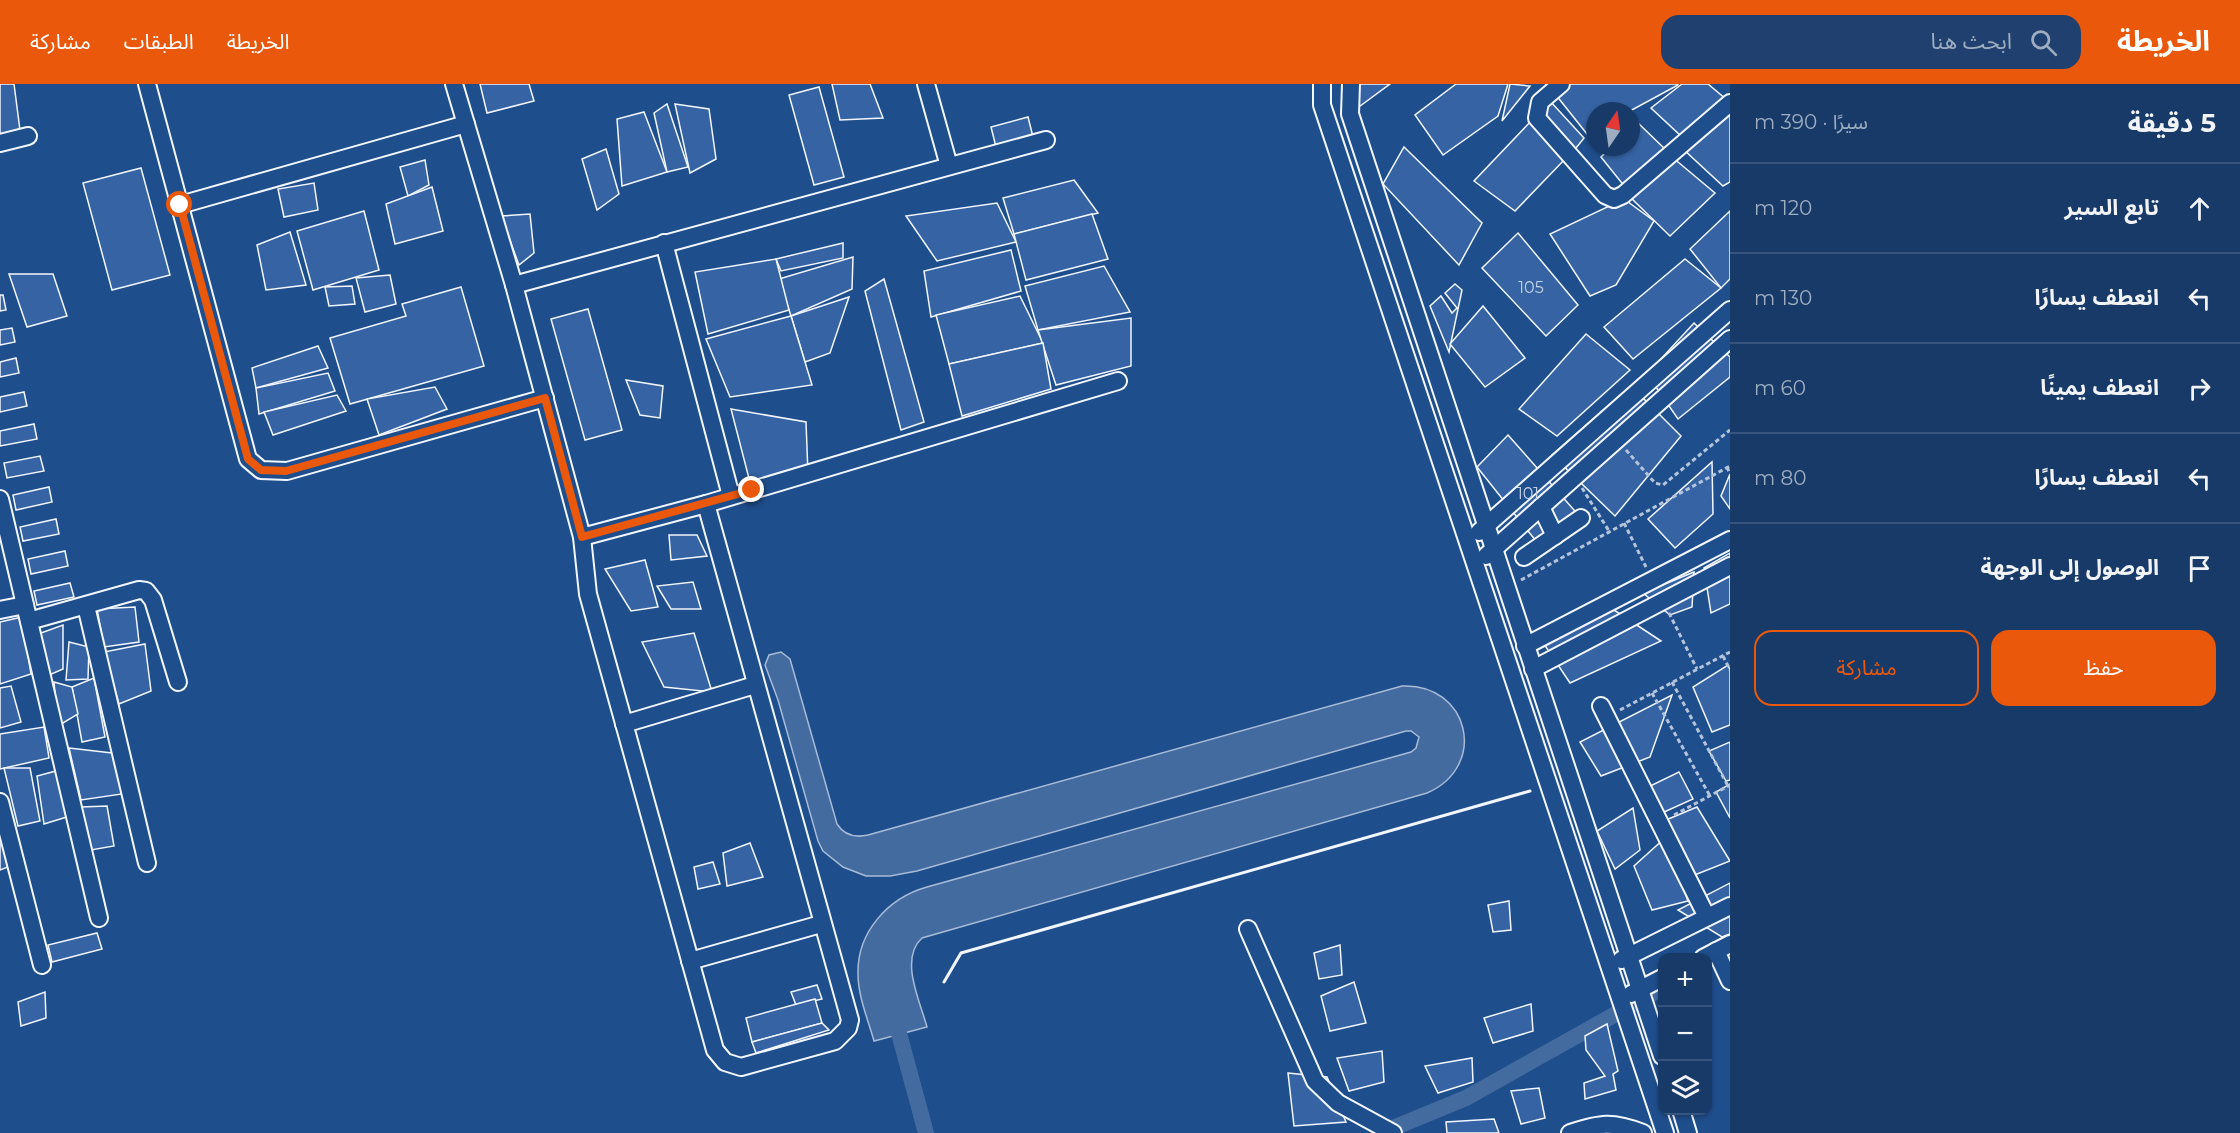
<!DOCTYPE html>
<html lang="ar">
<meta charset="utf-8">
<style>
body{margin:0;font-family:Montserrat,"Noto Sans Arabic",sans-serif;background:#20416f;color:#f1f3f6;direction:rtl}
.controls{position:absolute;right:18px;bottom:18px;display:grid;overflow:hidden;border-radius:12px;box-shadow:0 2px 4px #0004}
.controls button{width:54px;height:54px;display:grid;place-items:center;padding:0;border:0;border-bottom:2px solid #36547d;background:#173a69;color:#f1f3f6;font:30px sans-serif}
.compass{position:absolute;left:1586px;top:18px;width:54px;height:54px;border-radius:50%;background:#173a69;box-shadow:0 2px 4px #0004;rotate:13deg}
.stop{position:absolute;width:18px;height:18px;margin:-14px;border:4px solid #ea580c;border-radius:50%;background:#fff}
.stop.end{background:#ea580c;border-color:#fff;box-shadow:0 2px 6px #0008}
.list{margin:0;padding:0;list-style:none}
h2{display:flex;justify-content:space-between;align-items:center;height:78px;margin:0;padding:0 24px;font-size:26px}
h2 small{font-size:20px;font-weight:400;color:#9eadc0}
.list li{display:grid;grid-template-columns:39px 1fr auto;gap:18px;align-items:center;box-sizing:border-box;height:90px;padding:0 24px;border-top:2px solid #36547d}
.list b{display:block;font-size:22px;white-space:nowrap}
.list em{font-size:20px;font-style:normal;color:#9eadc0}
.actions{display:flex;gap:12px;padding:18px 24px}
.actions a{flex:1;padding:14px 0;border:2px solid #ea580c;border-radius:18px;text-align:center;font-size:21px;color:#ea580c}
.actions .main{background:#ea580c;color:#fff}
.icon{flex:none;width:33px;height:33px;fill:none;stroke:currentColor;stroke-width:2;stroke-linecap:round;stroke-linejoin:round}
.map{position:relative;flex:none;width:1730px;height:1049px;overflow:hidden;direction:ltr}
header{display:flex;align-items:center;gap:36px;box-sizing:border-box;height:84px;padding:0 30px;background:#ea580c;color:#fff}
header strong{font-size:28px}
nav{display:flex;gap:33px;margin-inline-start:auto;font-size:21px}
.search{width:420px;height:54px;background:#20416f;display:flex;align-items:center;gap:15px;box-sizing:border-box;padding:0 21px;border-radius:18px;color:#9eadc0;font-size:22px}
main{display:flex}
aside{flex:1;background:#173a69}
.map>svg:first-child{display:block}
.water{fill:#446ba0;stroke:#a8bbd7;stroke-width:1.5}
.lines{fill:none;stroke-linecap:round;stroke-linejoin:round}
.canal{stroke:#446ba0;stroke-width:16}
.building{fill:#3563a3;stroke:#f2f6ff;stroke-width:1.5}
.minor-casing{stroke:#f2f6ff;stroke-width:20}
.path{stroke:#b3c4dc;stroke-width:3;stroke-dasharray:4.5 3;stroke-linecap:butt}
.minor{stroke:#1f4e8c;stroke-width:16}
.wall{stroke:#f2f6ff;stroke-width:3}
.route{stroke:#ea580c;stroke-width:8}
.labels{text-anchor:middle;dominant-baseline:central;stroke-width:4.5;stroke-linejoin:round;paint-order:stroke}
.number-label{font-size:16px;fill:#c3d1e8}
</style>
<header>
<strong>الخريطة</strong>
<div class="search"><svg class="icon" aria-label="search" viewBox="0 0 24 24"><circle cx="10" cy="10" r="6"/><path d="M15 15l6 6"/></svg>ابحث هنا</div>
<nav><a>الخريطة</a><a>الطبقات</a><a>مشاركة</a></nav>
</header>
<main>
<aside>
<h2>5 دقيقة<small>سيرًا · 390 m</small></h2>
<ul class="list">
<li><svg class="icon" aria-label="ahead" viewBox="0 0 24 24"><path d="M12 20V5M6 11l6-6 6 6"/></svg><div><b>تابع السير</b></div><em>120 m</em></li>
<li><svg class="icon" aria-label="left" viewBox="0 0 24 24"><path d="M17 20v-9H6M10 6l-5 5 5 5"/></svg><div><b>انعطف يسارًا</b></div><em>130 m</em></li>
<li><svg class="icon" aria-label="right" viewBox="0 0 24 24"><path d="M7 20v-9h11M14 6l5 5-5 5"/></svg><div><b>انعطف يمينًا</b></div><em>60 m</em></li>
<li><svg class="icon" aria-label="left" viewBox="0 0 24 24"><path d="M17 20v-9H6M10 6l-5 5 5 5"/></svg><div><b>انعطف يسارًا</b></div><em>80 m</em></li>
<li><svg class="icon" aria-label="arrive" viewBox="0 0 24 24"><path d="M6 21V4h12l-3 4 3 4H6"/></svg><div><b>الوصول إلى الوجهة</b></div></li>
</ul>
<div class="actions"><a class="main">حفظ</a><a>مشاركة</a></div>
</aside>
<div class="map">
<svg width="1730" height="1049" viewBox="0 0 1730 1049">
<rect width="100%" height="100%" fill="#1f4e8c"/>
<path class="water" d="M781,568l9,7 47,165c7,11 18,14 31,11l534,-149c67,-3 87,80 25,107l-505,145c-23,21 -2,63 5,89l-53,14c-6,-21 -16,-45 -16,-67 -1,-42 30,-76 69,-87l484,-135 5,-4 3,-11 -8,-6h-5l-489,140 -27,5h-24l-23,-9 -20,-16 -5,-10 -40,-141 -13,-35 4,-10z"/>
<g class="lines">
<g class="canal">
<polyline points="894,931 926,1049"/>
<polyline points="1381,1049 1466,1014 1662,904"/>
</g>
</g>
<g class="building">
<polygon points="0,0 14,0 21,54 0,53"/>
<polygon points="480,0 529,0 534,17 487,29"/>
<polygon points="832,0 870,0 883,34 840,36"/>
<polygon points="1355,0 1390,0 1352,28"/>
<polygon points="1456,0 1508,0 1498,32 1443,71 1415,31"/>
<polygon points="1510,0 1530,2 1502,37"/>
<polygon points="1569,0 1678,0 1678,1 1630,27 1595,27 1595,46 1587,50 1556,11"/>
<polygon points="1682,0 1708,0 1727,16 1681,52 1651,24"/>
<polygon points="819,3 844,93 814,101 789,11"/>
<polygon points="1550,17 1584,54 1572,69 1542,27"/>
<polygon points="667,20 688,83 667,88 654,29"/>
<polygon points="675,20 709,25 716,75 690,89"/>
<polygon points="1730,26 1730,98 1723,102 1683,65"/>
<polygon points="644,28 667,88 622,102 617,35"/>
<polygon points="1028,33 1034,57 997,67 991,43"/>
<polygon points="1533,35 1566,74 1515,127 1474,97"/>
<polygon points="1637,38 1668,68 1625,103 1601,73 1611,63 1631,63 1631,44"/>
<polygon points="1404,63 1482,139 1459,181 1383,100"/>
<polygon points="606,65 619,110 597,126 582,75"/>
<polygon points="1672,73 1715,109 1670,152 1629,112"/>
<polygon points="425,76 429,101 408,112 400,83"/>
<polygon points="141,84 170,191 112,206 83,99"/>
<polygon points="1074,96 1098,129 1014,150 1003,114"/>
<polygon points="314,99 318,126 284,133 278,105"/>
<polygon points="432,103 443,147 395,160 386,120"/>
<polygon points="1624,115 1654,137 1616,201 1590,212 1550,150"/>
<polygon points="997,119 1016,158 937,177 906,132"/>
<polygon points="364,127 379,186 313,206 297,147"/>
<polygon points="1730,127 1730,195 1721,204 1690,165"/>
<polygon points="530,130 534,169 519,181 501,132"/>
<polygon points="1092,130 1108,175 1026,196 1014,150"/>
<polygon points="290,148 306,201 266,206 257,161"/>
<polygon points="1518,149 1578,221 1546,252 1482,184"/>
<polygon points="843,159 843,174 781,187 776,175"/>
<polygon points="1011,166 1021,207 931,233 924,187"/>
<polygon points="853,173 852,205 791,232 779,195"/>
<polygon points="776,175 789,226 708,250 695,188"/>
<polygon points="1685,175 1721,204 1633,275 1604,243"/>
<polygon points="1104,182 1130,228 1038,246 1025,202"/>
<polygon points="9,190 53,190 67,232 27,243"/>
<polygon points="390,191 396,220 365,228 356,194"/>
<polygon points="884,195 924,338 901,346 865,207"/>
<polygon points="1455,200 1462,206 1449,268 1430,222 1441,212 1452,229 1457,224 1445,209"/>
<polygon points="352,202 355,220 329,222 325,203"/>
<polygon points="461,203 484,282 350,320 330,254 406,232 402,220"/>
<polygon points="0,211 3,211 6,226 0,227"/>
<polygon points="1020,212 1043,259 949,280 936,231"/>
<polygon points="849,213 830,269 805,278 791,232"/>
<polygon points="1483,222 1525,274 1485,303 1450,260"/>
<polygon points="588,225 622,346 585,356 551,235"/>
<polygon points="791,232 812,301 730,313 706,255"/>
<polygon points="1131,234 1131,282 1056,301 1038,246"/>
<polygon points="1694,239 1730,273 1730,293 1678,335 1647,290"/>
<polygon points="12,244 15,258 0,261 0,246"/>
<polygon points="1586,250 1630,286 1557,352 1519,325"/>
<polygon points="1043,259 1051,305 962,332 949,280"/>
<polygon points="318,262 328,284 256,304 252,284"/>
<polygon points="16,274 19,289 0,293 0,278"/>
<polygon points="328,289 335,307 259,330 256,304"/>
<polygon points="626,296 663,302 660,334 640,331"/>
<polygon points="1631,302 1681,352 1615,432 1552,371"/>
<polygon points="435,303 447,325 379,351 367,315"/>
<polygon points="24,308 27,322 0,328 0,313"/>
<polygon points="337,311 346,327 273,351 264,328"/>
<polygon points="731,325 806,338 808,390 752,406"/>
<polygon points="34,340 37,355 0,362 0,347"/>
<polygon points="1508,351 1581,434 1540,462 1477,383"/>
<polygon points="40,372 44,387 7,394 4,379"/>
<polygon points="1712,378 1713,430 1675,464 1648,435"/>
<polygon points="1730,390 1730,425 1721,412"/>
<polygon points="49,403 52,418 16,426 13,411"/>
<polygon points="56,435 59,450 23,457 20,443"/>
<polygon points="669,451 697,451 707,472 671,476"/>
<polygon points="65,467 68,482 31,490 28,475"/>
<polygon points="1730,469 1730,520 1711,529 1704,484"/>
<polygon points="645,476 658,523 631,527 605,485"/>
<polygon points="1694,488 1692,523 1670,531 1643,509"/>
<polygon points="693,498 701,525 671,525 657,502"/>
<polygon points="70,499 74,513 37,521 34,507"/>
<polygon points="135,523 139,558 104,563 97,525"/>
<polygon points="1614,526 1661,557 1570,599 1540,554"/>
<polygon points="22,533 31,590 0,600 0,538"/>
<polygon points="63,541 63,585 47,592 41,549"/>
<polygon points="694,549 712,608 664,603 642,558"/>
<polygon points="69,558 89,563 88,595 66,596"/>
<polygon points="145,560 151,607 119,620 104,568"/>
<polygon points="1728,581 1730,586 1730,641 1712,648 1693,603"/>
<polygon points="94,594 105,653 82,658 72,603"/>
<polygon points="54,598 72,603 78,630 58,642"/>
<polygon points="11,602 21,638 0,644 0,604"/>
<polygon points="1672,611 1650,673 1601,692 1580,658"/>
<polygon points="44,643 49,674 0,685 0,650"/>
<polygon points="1730,658 1730,696 1726,697 1709,667"/>
<polygon points="69,664 112,669 122,710 81,716"/>
<polygon points="4,684 30,684 40,737 18,742"/>
<polygon points="56,687 70,732 44,740 37,692"/>
<polygon points="1679,688 1693,715 1662,729 1648,703"/>
<polygon points="1730,700 1730,734 1716,708"/>
<polygon points="107,722 114,762 91,766 81,723"/>
<polygon points="1697,723 1730,777 1687,794 1659,739"/>
<polygon points="1633,724 1640,766 1615,785 1597,747"/>
<polygon points="1666,753 1688,817 1652,826 1634,782"/>
<polygon points="2,759 16,780 0,786 0,760"/>
<polygon points="750,759 763,793 727,802 723,769"/>
<polygon points="713,778 720,800 698,805 694,783"/>
<polygon points="1730,799 1730,850 1722,853 1678,826"/>
<polygon points="1509,817 1511,846 1493,848 1488,821"/>
<polygon points="97,849 102,865 52,878 48,861"/>
<polygon points="1340,861 1342,891 1319,895 1314,869"/>
<polygon points="1354,898 1366,939 1330,947 1321,912"/>
<polygon points="817,901 822,915 796,921 791,908"/>
<polygon points="45,908 46,934 21,942 18,918"/>
<polygon points="815,915 822,939 752,958 746,934"/>
<polygon points="1531,920 1533,947 1493,959 1484,934"/>
<polygon points="822,939 829,946 756,969 752,958"/>
<polygon points="1607,940 1618,987 1613,990 1616,1006 1585,1015 1584,999 1605,992 1586,966 1585,952"/>
<polygon points="1382,967 1384,998 1349,1007 1337,974"/>
<polygon points="1472,974 1473,998 1438,1009 1425,982"/>
<polygon points="1288,989 1327,993 1346,1038 1294,1042"/>
<polygon points="1539,1004 1545,1034 1521,1040 1511,1007"/>
<polygon points="1494,1035 1499,1049 1447,1049 1446,1038"/>
</g>
<g class="lines">
<defs>
<g id="minor">
<polyline points="147,0 248,375 261,386 287,387 545,314"/>
<polyline points="454,0 514,201 582,453 588,510 715,966 725,978 741,983 835,957 848,944 850,936 706,420"/>
<polyline points="926,0 949,82"/>
<polyline points="1322,0 1322,21 1665,1049"/>
<polyline points="1351,0 1350,30 1662,972"/>
<polyline points="1561,0 1540,18 1537,34 1605,111 1614,115 1623,111 1730,19"/>
<polyline points="0,59 28,52"/>
<polyline points="180,121 466,40"/>
<polyline points="664,159 731,412"/>
<polyline points="514,201 1046,56"/>
<polyline points="0,415 99,834"/>
<polyline points="1541,423 1555,452"/>
<polyline points="1479,448 1730,226"/>
<polyline points="582,453 706,420 1118,297"/>
<polyline points="1486,472 1730,255"/>
<polyline points="1524,473 1581,434"/>
<polyline points="86,522 147,779"/>
<polyline points="0,526 25,521"/>
<polyline points="29,537 139,506 146,507 153,516 178,598"/>
<polyline points="1525,562 1730,456"/>
<polyline points="1533,585 1730,482"/>
<polyline points="1601,622 1707,833"/>
<polyline points="624,640 755,601"/>
<polyline points="0,718 42,881"/>
<polyline points="1248,845 1315,997 1338,1019 1393,1049"/>
<polyline points="1716,867 1730,897"/>
<polyline points="1703,874 1730,860"/>
<polyline points="1621,876 1730,822"/>
<polyline points="690,877 821,840"/>
<polyline points="1631,910 1662,894"/>
<polyline points="1681,1026 1688,1049"/>
<path d="M1570,1049c31,-10 42,-12 73,0"/>
</g>
</defs>
<use href="#minor" class="minor-casing"/>
<g class="path">
<polyline points="1626,366 1655,399 1663,401 1730,346"/>
<polyline points="1727,383 1730,390"/>
<polyline points="1582,404 1609,447"/>
<polyline points="1624,439 1646,483"/>
<polyline points="1521,496 1730,382"/>
<polyline points="1669,529 1697,585"/>
<polyline points="1723,572 1730,586"/>
<polyline points="1672,598 1728,702"/>
<polyline points="1652,609 1710,712"/>
<polyline points="1620,626 1730,568"/>
<polyline points="1674,731 1730,701"/>
</g>
<use href="#minor" class="minor"/>
<polyline class="wall" points="944,898 961,869 1530,707"/>
</g>
<g class="lines">
<polyline class="route" points="180,121 248,375 261,386 286,387 545,314 582,453 752,406"/>
</g>
<g class="labels">
<g class="number-label">
<text x="1531" y="203">105</text>
<text x="1528" y="409">101</text>
</g>
</g>
</svg>
<div class="controls">
<button>+</button>
<button>−</button>
<button><svg class="icon" aria-label="layers" viewBox="0 0 24 24"><path d="M12 4l9 5-9 5-9-5zM3 14l9 5 9-5"/></svg></button>
</div>
<svg class="compass" viewBox="-18 -18 36 36"><path d="M0-13l5 13h-10z" fill="#e53935"/><path d="M0 13l5-13h-10z" fill="#9eadc0"/></svg>
<div class="stop" style="left:180px;top:121px"></div>
<div class="stop end" style="left:752px;top:406px"></div>
</div>
</main>
